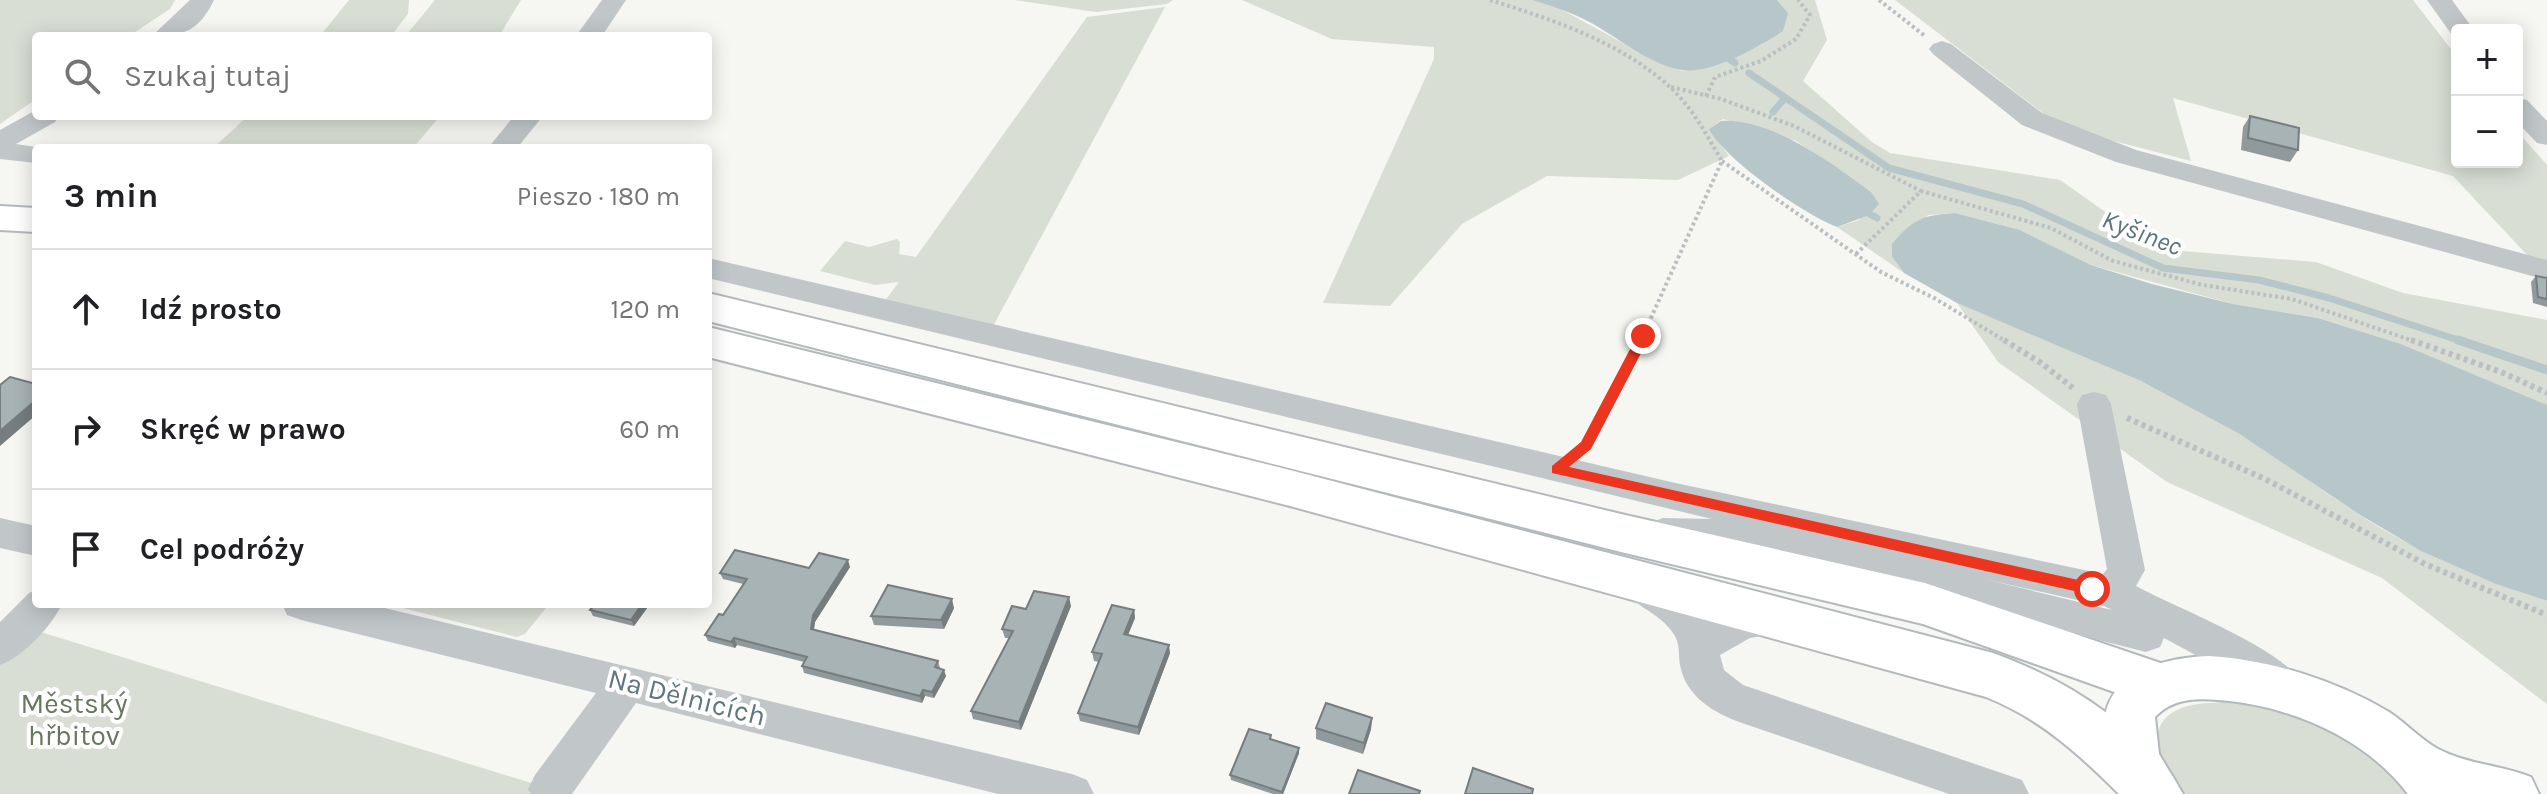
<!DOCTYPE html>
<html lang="pl">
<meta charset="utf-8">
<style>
body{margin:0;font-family:Karla,sans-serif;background:#f6f6f6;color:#202124}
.controls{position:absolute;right:24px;top:24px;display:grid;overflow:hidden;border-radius:8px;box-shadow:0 4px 20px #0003}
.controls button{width:72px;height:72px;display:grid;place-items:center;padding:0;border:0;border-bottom:2px solid #e0e0e0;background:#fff;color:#202124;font:40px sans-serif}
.stop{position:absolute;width:24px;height:24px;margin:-18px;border:6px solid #eb351e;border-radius:50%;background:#fff}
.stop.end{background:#eb351e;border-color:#fff;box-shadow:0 2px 8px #0008}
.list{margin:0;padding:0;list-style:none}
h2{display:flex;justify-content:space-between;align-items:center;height:104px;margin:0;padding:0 32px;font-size:34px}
h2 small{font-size:26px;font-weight:400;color:#757577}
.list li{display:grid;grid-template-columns:52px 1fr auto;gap:24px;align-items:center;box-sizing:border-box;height:120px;padding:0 32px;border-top:2px solid #e0e0e0}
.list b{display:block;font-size:30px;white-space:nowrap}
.list em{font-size:26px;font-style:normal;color:#757577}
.icon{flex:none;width:44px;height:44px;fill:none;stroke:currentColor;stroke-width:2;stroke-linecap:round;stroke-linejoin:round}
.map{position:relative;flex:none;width:2547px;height:794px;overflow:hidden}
.search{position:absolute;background:#fff;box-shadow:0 4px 20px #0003;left:32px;top:32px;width:680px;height:88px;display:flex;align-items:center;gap:20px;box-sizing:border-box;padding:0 28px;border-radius:8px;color:#757577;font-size:30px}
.panel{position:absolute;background:#fff;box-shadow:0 4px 20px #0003;left:32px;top:144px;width:680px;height:464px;border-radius:8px}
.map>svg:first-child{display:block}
.green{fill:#d8ded4}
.water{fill:#b7c7c9}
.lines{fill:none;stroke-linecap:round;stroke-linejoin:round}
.stream-far1{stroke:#b7c7c9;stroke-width:7}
.stream{stroke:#b7c7c9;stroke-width:9}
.major-casing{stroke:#b2b9bc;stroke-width:4}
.highway-casing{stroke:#b4b9bc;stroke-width:4}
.path-far1{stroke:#bbbfc1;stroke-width:4;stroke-dasharray:3 3;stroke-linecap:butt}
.path{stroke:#bbbfc1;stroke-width:6;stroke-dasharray:4 4;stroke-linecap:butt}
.minor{fill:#c1c7c9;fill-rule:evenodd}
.major{fill:#fff;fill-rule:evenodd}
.highway{fill:#fff;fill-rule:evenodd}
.wall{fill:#909a9d}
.shaded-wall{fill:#767d7f}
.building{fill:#a8b3b6;stroke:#767d7f;stroke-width:2}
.route{fill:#eb351e}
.labels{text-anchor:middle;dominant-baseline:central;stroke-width:8;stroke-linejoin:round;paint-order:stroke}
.water-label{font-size:26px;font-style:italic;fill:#5a767b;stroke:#fff}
.near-street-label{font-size:28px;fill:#60767f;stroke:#fff}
.near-park-label{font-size:28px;fill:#66775f;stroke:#fff}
</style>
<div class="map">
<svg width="2547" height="794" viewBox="0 0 2547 794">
<rect width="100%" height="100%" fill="#f6f6f3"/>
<g class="green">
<polygon points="0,0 175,0 170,9 129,36 36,36 36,99 0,124"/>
<polygon points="349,0 409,0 408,14 391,36 320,36"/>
<polygon points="435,0 521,0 499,36 401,36 407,34"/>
<polygon points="1014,0 1173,0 1167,4 1096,12"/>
<polygon points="1242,0 1532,0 1559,8 1654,60 1683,71 1705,67 1787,13 1777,0 1815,0 1827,40 1803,81 1872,142 1890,153 2060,180 2158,249 2316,262 2403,293 2547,320 2547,406 2401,344 2318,318 2233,304 2091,265 2020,230 1955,213 1928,215 1892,257 1904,273 1837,227 1859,220 1871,192 1796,141 1723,119 1709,129 1729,156 1678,180 1547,176 1462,224 1390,306 1323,303 1434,59 1434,47 1332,39"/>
<polygon points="1895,0 2413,0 2457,57 2457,162 2517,162 2517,131 2547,165 2547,262 2529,257 2453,176 2173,98 2191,161 2106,139 2048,117"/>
<polygon points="1165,7 992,328 884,302 899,282 875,285 820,271 845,241 869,247 897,239 900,242 899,254 916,257 1087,17"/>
<polygon points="248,116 440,116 413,148 213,148"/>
<path d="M1957,303c95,40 194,76 282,130 61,39 118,86 184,118 40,20 82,36 124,50v103l-165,-126 -215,-96 -169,-120z"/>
<polygon points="387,604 549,604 525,634 517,637"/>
<polygon points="31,629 567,794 0,794 0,661"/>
<path d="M2226,702c65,5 143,36 181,92h-222c-21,-21 -46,-65 -8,-84 13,-7 33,-7 49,-8z"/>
</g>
<g class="water">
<path d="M1532,0h245l11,13 -5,18c-23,15 -73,44 -101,39 -30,-5 -57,-27 -82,-42 -21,-13 -44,-21 -68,-28z"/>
<path d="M1721,121c51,-3 112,43 150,71l8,12 -10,11 -32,12c-32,-12 -113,-68 -128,-98z"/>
<path d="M1955,213l65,17 71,35 61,19 81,20 85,14 83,26 146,61v196l-51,-17 -75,-33 -64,-38 -119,-80 -97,-52 -184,-78 -53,-30 -12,-16v-13c21,-25 31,-29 63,-31z"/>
</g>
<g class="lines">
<g class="stream-far1">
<polyline points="1722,54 1735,63"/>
<polyline points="1749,73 1889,168 2023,204 2163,268 2259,280 2329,298 2464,342"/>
<polyline points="1773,112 1785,98"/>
<polyline points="1861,209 1877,218"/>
</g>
<polyline class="stream" points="2458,340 2547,370"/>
<defs>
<path id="major" d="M2209,656c62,4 126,24 180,56 17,11 31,27 49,37 29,15 62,16 93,28l8,17h-131c-43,-57 -120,-89 -190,-94 -24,-2 -46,-1 -63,17l4,37 24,40h-58c-48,-87 -10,-134 84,-138z"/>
<g id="highway">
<polygon points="0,206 36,208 36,232 0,230"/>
<polygon points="708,293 1621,514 1925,583 2178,669 2185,685 2178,701 2159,708 1923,624 1621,552 708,321"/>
<path d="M708,327l582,143 703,183c57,21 103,47 147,88 16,15 30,27 39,47l-3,6h-57c-40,-40 -80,-76 -133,-97l-696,-191 -582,-149z"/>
</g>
</defs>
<use href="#major" class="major-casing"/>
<use href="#highway" class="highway-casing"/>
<g class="path-far1">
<path d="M1490,0c64,20 139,45 187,94 19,20 31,44 45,67l-82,181"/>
<polyline points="1879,0 1925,36"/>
<polyline points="1671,87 1721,99 1794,126 1921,191"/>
<polyline points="1706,96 1715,77 1761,61 1796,39 1810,15 1798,0"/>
<polyline points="1722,161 1881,272 1934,298 2007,342"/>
<polyline points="1856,254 1921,191 2051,228 2113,261 2203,285 2292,299 2416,342"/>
</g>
<g class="path">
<polyline points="2004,340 2041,363 2073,388"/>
<polyline points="2411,340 2501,372 2547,393"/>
<polyline points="2127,418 2265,479 2425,564 2547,615"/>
<polyline points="1580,450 1586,446 1641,340"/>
</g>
<g class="minor">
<path d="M190,0h24c-15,31 -30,36 -62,36z"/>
<polygon points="602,0 626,0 602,36 576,36"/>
<polygon points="2427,0 2452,0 2474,30 2457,30 2457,37 2452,35"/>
<polygon points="1942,41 1951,44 2042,113 2136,150 2547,260 2547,280 2116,162 2022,125 1933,54 1929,49 1933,44"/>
<polygon points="2517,98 2527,100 2547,121 2547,145 2537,143 2517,122"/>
<polygon points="36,110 36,116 59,116 55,122 16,144 42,148 36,148 36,163 0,159 0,130"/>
<polygon points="514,116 543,116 517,148 488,148"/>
<path d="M708,258l963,224 432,92 4,-5 -30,-165 5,-9 12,-3 12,3 5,9 34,166 -9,16c38,21 149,63 165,97l-6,12 -14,6 -117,-63 -4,9 -14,5 -409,-103 -74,-1 -13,-5 -6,-10 6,-10 13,-5 49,1 -1004,-241zM1984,579l120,27 8,4z"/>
<polygon points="0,518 36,526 36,556 0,548"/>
<path d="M1643,572l40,20 25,29c26,-13 56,-23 84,-14l6,12 -6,12 -42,7 -30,17 4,15 19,15 279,95 7,14h-80l-207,-71c-28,-10 -56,-26 -62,-58 -2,-15 1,-23 -10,-36 -13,-17 -37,-23 -46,-41l5,-11z"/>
<path d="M36,590v14h26c-11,23 -38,52 -62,61v-43l29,-29z"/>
<polygon points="282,604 368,604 1072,774 1087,780 1094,794 998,794 636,703 572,794 531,794 528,789 535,775 596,693 301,620 287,615"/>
</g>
<use href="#major" class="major"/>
<use href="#highway" class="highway"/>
</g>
<g class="wall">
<polygon points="2250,116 2298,150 2290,162 2241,150 2243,127"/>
<polygon points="2536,276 2547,278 2547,307 2533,303 2531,282"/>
<polygon points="850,567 815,622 814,630 938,661 940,668 946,676 934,698 925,696 922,703 804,673 802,666 804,662 737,645 735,648 708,641 705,635 723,615 743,584 723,579 720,573"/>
<polygon points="595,604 650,604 634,626 593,616 590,610"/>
<polygon points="1071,606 1021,730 973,719 971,711 1009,638 1005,638 1002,629 1026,609"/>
<polygon points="954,608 944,629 874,625 871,616"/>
<polygon points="1134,610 1135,618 1128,635 1170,653 1139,735 1080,721 1078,713 1099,662 1094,661 1092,652"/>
<polygon points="1372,718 1371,729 1363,754 1316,739 1316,728"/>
<polygon points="1271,735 1271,740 1299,753 1283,794 1273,794 1231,780 1230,775"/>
</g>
<g class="shaded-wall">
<polygon points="36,400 36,415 0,446 0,431"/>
<polygon points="848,560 850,567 815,622 813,635 811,629 813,615"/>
<polygon points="1069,597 1071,606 1021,730 1019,722"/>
<polygon points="952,599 954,608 944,629 941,620"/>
<polygon points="642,604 650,604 634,626 631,620"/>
<polygon points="1134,610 1135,618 1125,642 1124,634"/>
<polygon points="734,638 737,645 735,648 731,642"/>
<polygon points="1169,645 1170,653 1139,735 1138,727"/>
<polygon points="944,670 946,676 934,698 932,692"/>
<polygon points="923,690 925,696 922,703 920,696"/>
<polygon points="1372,718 1371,729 1363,754 1364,743"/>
<polygon points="1299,748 1299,753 1283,794 1282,794"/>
</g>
<g class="building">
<polygon points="2250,116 2299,128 2298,150 2248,138"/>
<polygon points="2536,276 2547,278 2547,299 2538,297"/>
<polygon points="10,377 36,384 36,400 0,431 0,385"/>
<polygon points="735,550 809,568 819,553 848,560 813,615 811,629 938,661 935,667 944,670 932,692 923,690 920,696 802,666 807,657 734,638 731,642 705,635 719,614 723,615 747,579 720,573"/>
<polygon points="888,585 952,599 941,620 871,616"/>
<polygon points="1034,591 1069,597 1019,722 971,711 1013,631 1002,629 1012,606 1026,609"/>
<polygon points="595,604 642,604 631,620 590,610"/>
<polygon points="1112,605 1134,610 1124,634 1169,645 1138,727 1078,713 1102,654 1092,652"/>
<polygon points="1326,703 1372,718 1364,743 1316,728"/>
<polygon points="1249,729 1271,735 1270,739 1299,748 1282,792 1230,775"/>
<polygon points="1473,768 1533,789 1532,794 1465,794"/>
<polygon points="1358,770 1420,791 1419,794 1349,794"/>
</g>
<polygon class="route" points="1643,331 1650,336 1591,449 1569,467 2092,583 2097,585 2097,593 2092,595 1552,473 1552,466 1581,442 1637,336"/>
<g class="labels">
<g class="water-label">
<text transform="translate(2142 233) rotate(21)">Kyšinec</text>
</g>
<g class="near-street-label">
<text transform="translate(687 697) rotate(14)">Na Dělnicích</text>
</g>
<g class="near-park-label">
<text x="74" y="703">Městský<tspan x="74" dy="32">hřbitov</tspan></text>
</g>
</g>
</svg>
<div class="controls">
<button>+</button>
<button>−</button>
</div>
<div class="stop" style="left:2092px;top:589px"></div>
<div class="stop end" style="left:1643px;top:336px"></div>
<div class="search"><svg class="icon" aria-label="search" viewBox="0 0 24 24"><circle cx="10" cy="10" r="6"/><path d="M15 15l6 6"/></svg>Szukaj tutaj</div>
<section class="panel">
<h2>3 min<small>Pieszo · 180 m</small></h2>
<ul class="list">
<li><svg class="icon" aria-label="ahead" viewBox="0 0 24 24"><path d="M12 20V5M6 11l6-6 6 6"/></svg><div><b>Idź prosto</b></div><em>120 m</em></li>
<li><svg class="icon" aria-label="right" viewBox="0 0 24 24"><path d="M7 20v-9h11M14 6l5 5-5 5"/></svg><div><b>Skręć w prawo</b></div><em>60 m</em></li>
<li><svg class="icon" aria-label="arrive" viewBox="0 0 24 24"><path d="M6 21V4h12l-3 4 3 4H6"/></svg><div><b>Cel podróży</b></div></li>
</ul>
</section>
</div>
